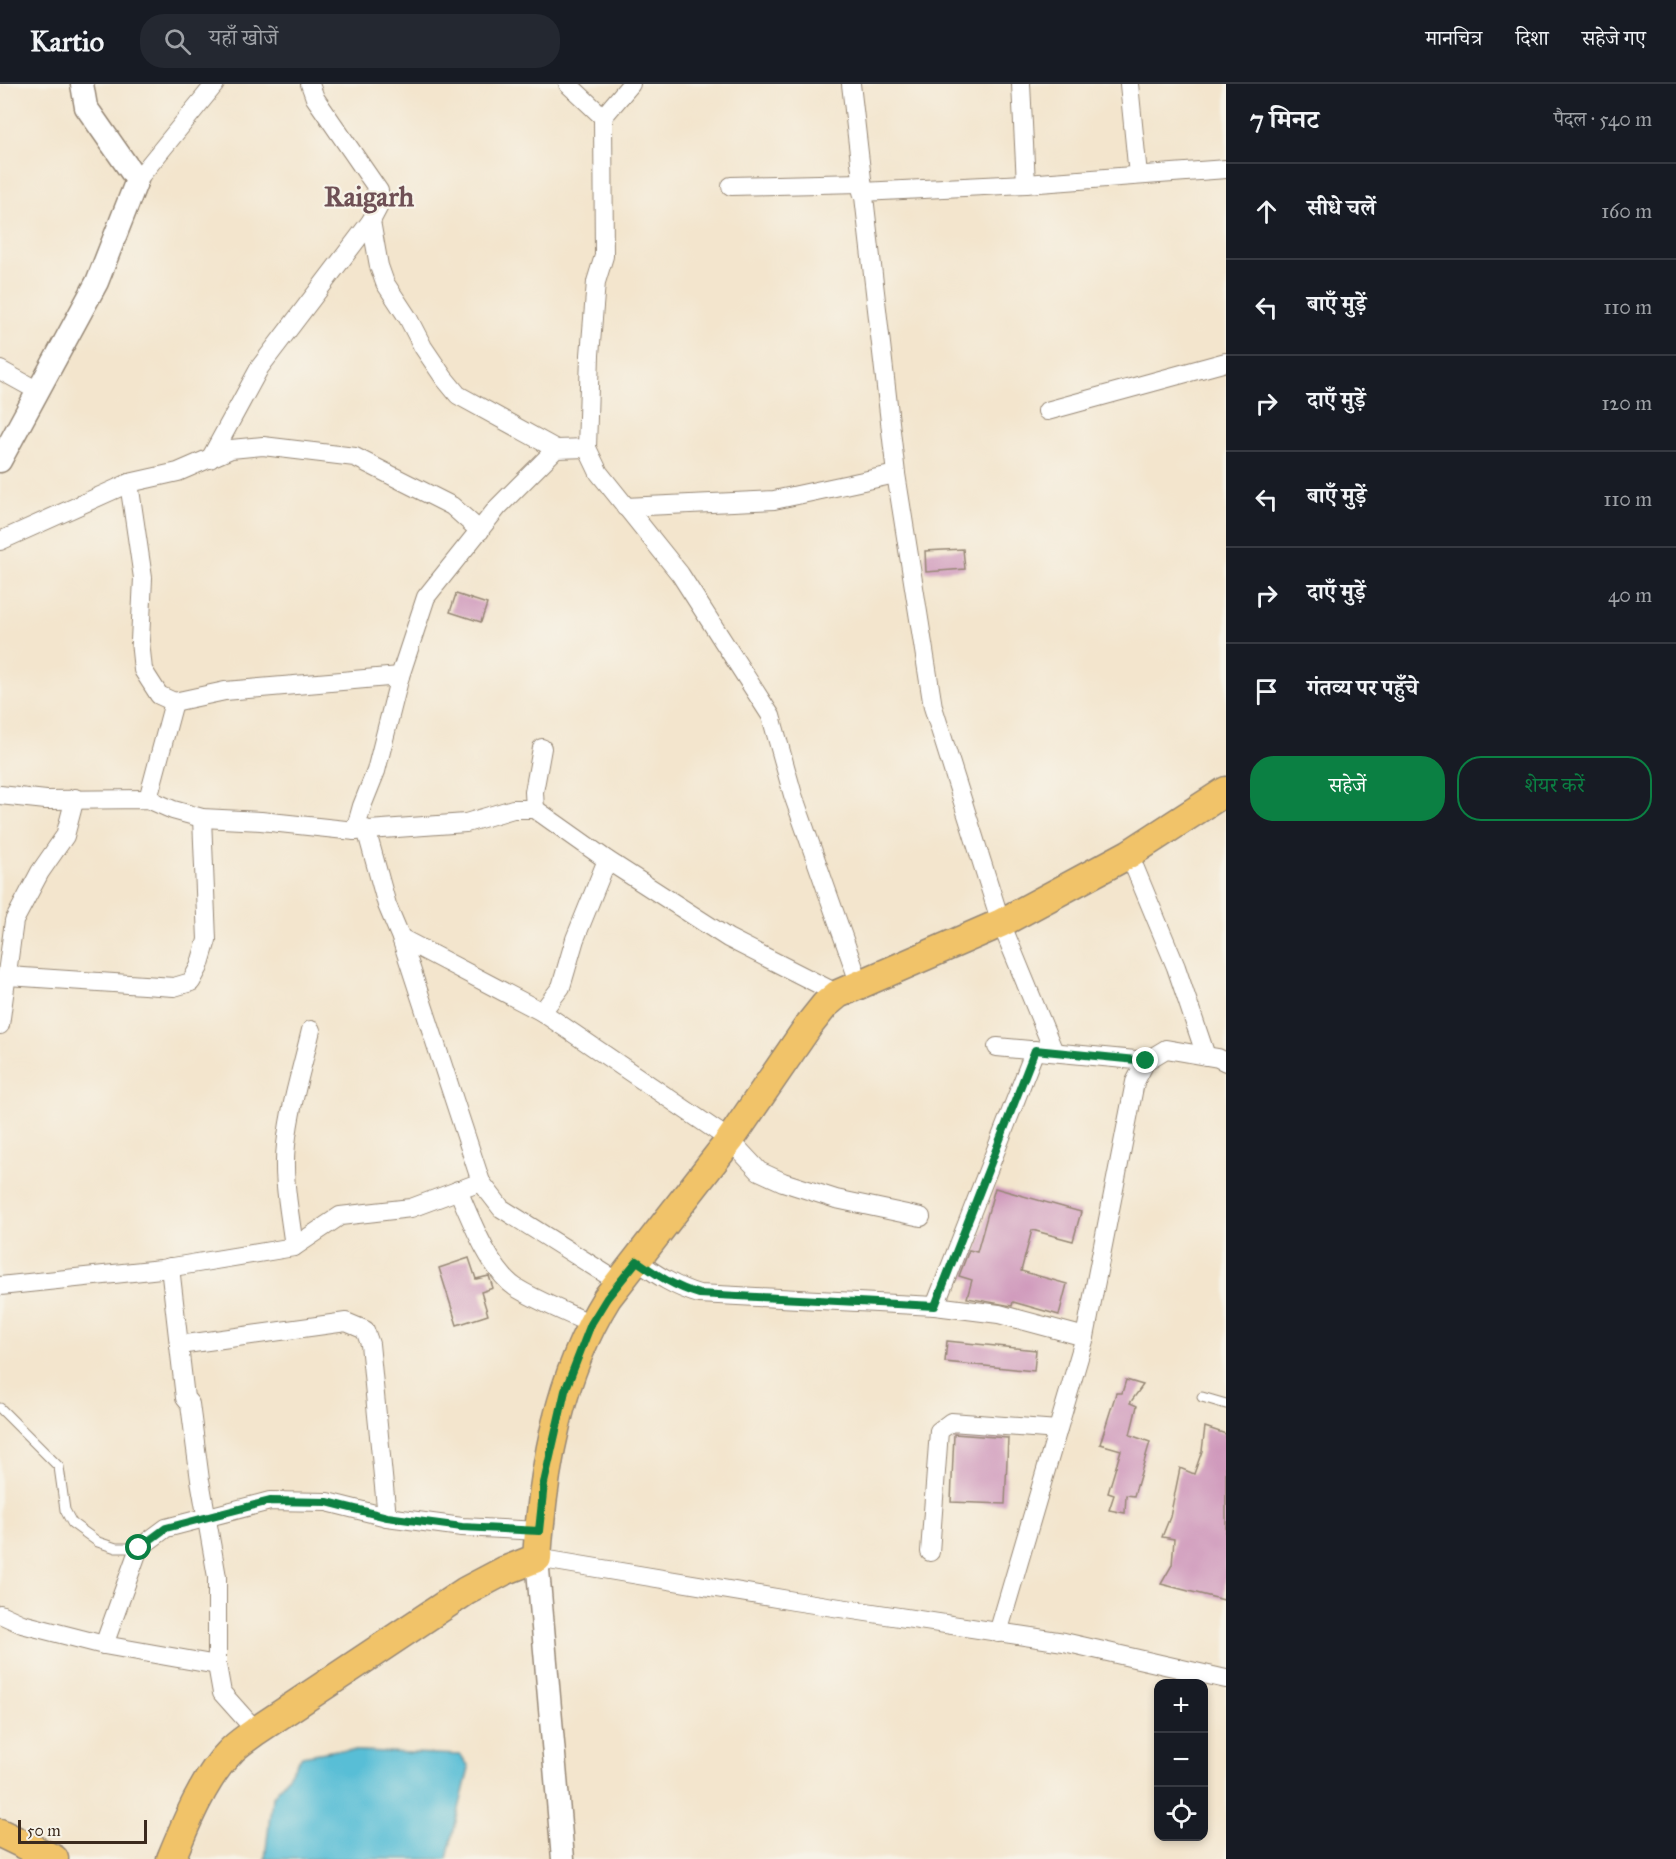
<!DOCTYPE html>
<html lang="hi">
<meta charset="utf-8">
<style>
body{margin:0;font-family:"IM FELL Great Primer","Noto Serif Devanagari",serif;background:#242831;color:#f1f3f6}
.controls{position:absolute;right:18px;bottom:18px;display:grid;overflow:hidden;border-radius:12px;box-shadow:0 3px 9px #0003}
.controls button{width:54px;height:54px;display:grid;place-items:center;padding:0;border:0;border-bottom:2px solid #363941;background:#171b24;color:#f1f3f6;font:30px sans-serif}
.scale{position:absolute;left:18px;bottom:15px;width:129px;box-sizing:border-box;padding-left:6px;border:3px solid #3b2a1e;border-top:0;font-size:16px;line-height:21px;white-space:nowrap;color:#3b2a1e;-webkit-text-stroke:4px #f7f3e8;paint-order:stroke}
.stop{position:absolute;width:18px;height:18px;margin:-14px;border:4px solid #0b8043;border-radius:50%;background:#fff}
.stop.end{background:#0b8043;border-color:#fff;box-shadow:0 2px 6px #0008}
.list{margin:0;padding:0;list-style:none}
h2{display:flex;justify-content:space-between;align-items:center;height:78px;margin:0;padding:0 24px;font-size:26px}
h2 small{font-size:20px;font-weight:400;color:#9ea1a6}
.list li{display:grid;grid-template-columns:39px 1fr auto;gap:18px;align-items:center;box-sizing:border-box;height:96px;padding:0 24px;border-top:2px solid #363941}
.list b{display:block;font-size:22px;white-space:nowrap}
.list em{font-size:20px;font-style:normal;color:#9ea1a6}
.actions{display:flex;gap:12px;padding:18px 24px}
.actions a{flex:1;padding:14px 0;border:2px solid #0b8043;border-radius:24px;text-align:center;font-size:21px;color:#0b8043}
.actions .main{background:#0b8043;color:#fff}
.icon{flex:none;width:33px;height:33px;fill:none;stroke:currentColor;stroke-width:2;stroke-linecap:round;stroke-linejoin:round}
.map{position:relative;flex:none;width:1226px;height:1775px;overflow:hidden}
header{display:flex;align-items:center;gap:36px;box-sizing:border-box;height:84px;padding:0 30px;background:#171b24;border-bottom:2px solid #363941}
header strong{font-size:28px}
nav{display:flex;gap:33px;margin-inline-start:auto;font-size:21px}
.search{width:420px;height:54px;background:#242831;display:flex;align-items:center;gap:15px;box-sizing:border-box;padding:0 21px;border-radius:24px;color:#9ea1a6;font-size:22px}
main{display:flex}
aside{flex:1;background:#171b24}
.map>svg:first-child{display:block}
.water{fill:#59bed6;stroke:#4a747a;stroke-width:1.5}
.building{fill:#cf98bb}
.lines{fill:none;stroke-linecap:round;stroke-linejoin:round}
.service-casing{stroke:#978876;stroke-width:11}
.minor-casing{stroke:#978876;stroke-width:20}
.tertiary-casing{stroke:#978876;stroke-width:25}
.primary-casing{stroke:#978876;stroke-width:31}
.service{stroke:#fff;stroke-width:9}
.minor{stroke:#fff;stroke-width:18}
.tertiary{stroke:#fff;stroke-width:22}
.primary{stroke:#f1c369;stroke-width:28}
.route{stroke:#0b8043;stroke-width:8}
.labels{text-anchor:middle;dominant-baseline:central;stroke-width:4.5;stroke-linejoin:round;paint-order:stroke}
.town-label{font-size:28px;font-weight:bold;fill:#6f5055;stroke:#f7f3e8}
</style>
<header>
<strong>Kartio</strong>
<div class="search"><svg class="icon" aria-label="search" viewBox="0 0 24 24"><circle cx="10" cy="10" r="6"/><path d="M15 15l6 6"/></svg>यहाँ खोजें</div>
<nav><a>मानचित्र</a><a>दिशा</a><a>सहेजे गए</a></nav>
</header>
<main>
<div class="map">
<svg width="1226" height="1775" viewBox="0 0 1226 1775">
<rect width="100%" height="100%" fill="#f7f3e8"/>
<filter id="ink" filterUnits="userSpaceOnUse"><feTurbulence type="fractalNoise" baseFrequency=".0167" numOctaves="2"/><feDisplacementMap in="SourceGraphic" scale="12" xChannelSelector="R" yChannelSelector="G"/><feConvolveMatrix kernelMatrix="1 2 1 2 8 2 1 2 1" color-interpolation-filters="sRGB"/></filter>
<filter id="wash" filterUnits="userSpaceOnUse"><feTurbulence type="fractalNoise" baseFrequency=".008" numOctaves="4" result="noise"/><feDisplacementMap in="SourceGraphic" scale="24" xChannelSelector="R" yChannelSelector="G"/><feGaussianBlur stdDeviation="1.35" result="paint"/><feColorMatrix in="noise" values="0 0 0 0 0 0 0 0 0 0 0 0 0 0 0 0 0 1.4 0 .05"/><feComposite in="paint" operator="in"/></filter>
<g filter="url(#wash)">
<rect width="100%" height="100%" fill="#f3e5cd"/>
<polygon class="water" points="337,1666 461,1671 469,1684 447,1775 265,1775 272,1714 302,1672"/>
<g id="blocks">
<g class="building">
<polygon points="963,465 965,485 926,488 925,467"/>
<polygon points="456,510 487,520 481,538 450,528"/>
<polygon points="995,1104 1081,1128 1073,1157 1032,1146 1021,1187 1067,1200 1059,1231 1013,1218 1012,1222 967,1214 972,1196 959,1192 969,1166 977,1168"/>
<polygon points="469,1174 476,1195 489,1192 493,1204 481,1208 488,1231 457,1241 439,1184"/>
<polygon points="947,1257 1036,1266 1034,1287 945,1278"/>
<polygon points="1126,1296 1143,1301 1130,1319 1137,1322 1130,1351 1150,1358 1134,1412 1126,1411 1125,1429 1109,1426 1114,1411 1108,1409 1121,1366 1100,1360 1116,1309 1122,1309"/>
<polygon points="1205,1343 1226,1350 1226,1489 1224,1516 1161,1500 1172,1481 1174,1455 1162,1453 1170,1433 1180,1384 1194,1390 1202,1367"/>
<polygon points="954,1350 1008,1354 1005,1420 951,1418"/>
</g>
</g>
</g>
<g filter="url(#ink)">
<use href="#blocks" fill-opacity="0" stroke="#978876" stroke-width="1.5"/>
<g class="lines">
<defs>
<g id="service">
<polyline points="1202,1313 1226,1320"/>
<polyline points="0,1324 59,1383 65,1426 72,1439 98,1458 116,1464 139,1464"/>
</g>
<g id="minor">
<polyline points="568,0 603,33"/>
<polyline points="631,0 603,33 604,172 596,198 590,271 587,364 599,389 680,490 771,632 793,711 860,901"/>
<polyline points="851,0 896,390 933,623 1001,839 1054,968"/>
<polyline points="1021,0 1026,100"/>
<polyline points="1129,0 1138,91"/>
<polyline points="137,96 215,0"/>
<polyline points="731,102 861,99"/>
<polyline points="862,108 1026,100 1226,85"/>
<polyline points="371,137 379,182 385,199 408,234 423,263 444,294 458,311 556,365"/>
<polyline points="0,286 38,307"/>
<polyline points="1047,327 1226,278"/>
<polyline points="210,375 260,283 371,137 381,118 379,107 315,14 310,0"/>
<polyline points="129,399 143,494 140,557 143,586 159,611 174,618 148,715"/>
<polyline points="625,423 774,416 896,390"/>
<polyline points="0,457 129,399 178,388 231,365 263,362 355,373 452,422 480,447"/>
<polyline points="174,618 225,607 400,592"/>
<polyline points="0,711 46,716 148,715 173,726 202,734 261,737 355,747 466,739 513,725 535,725 534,708 542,664"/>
<polyline points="535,725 607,776 728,854 838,910"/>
<polyline points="355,747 362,722 376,687 400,592 426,513 498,423 556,365 587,364"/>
<polyline points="1129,770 1176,883 1206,972"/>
<polyline points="401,854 542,928 730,1056 759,1087 783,1098 836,1115 921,1133"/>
<polyline points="8,892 174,903 191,898 199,883 207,856 202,734"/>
<polyline points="542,928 561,903 575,855 607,776"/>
<polyline points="0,941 14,837 40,788 65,752 75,714"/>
<polyline points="997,963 1146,977"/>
<polyline points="481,1098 501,1124 620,1199"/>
<path d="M458,1106c12,28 32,80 57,97 20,13 53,26 76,37"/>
<path d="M294,1163c-4,-33 -12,-69 -8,-102 4,-39 16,-77 25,-115"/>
<path d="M637,1177c20,14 38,26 62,33l236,12 64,8 86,23"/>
<polyline points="170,1183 185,1314 190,1320 200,1396 217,1493 217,1581 222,1609 256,1647"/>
<polyline points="0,1202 161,1185 294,1163 340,1132 411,1124 481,1098 401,854 387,821 366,745"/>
<polyline points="935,1222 1035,966"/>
<polyline points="179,1261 346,1238 365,1246 370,1260 387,1433"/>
<polyline points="930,1468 939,1347 951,1338 1058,1346"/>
<polyline points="537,1474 794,1517 1064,1558 1226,1595"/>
<polyline points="0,1530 22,1540 104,1561 217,1581"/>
<polyline points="998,1549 1085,1253 1135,998 1146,977 1166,965 1218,974 1226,978"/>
<polyline points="104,1561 139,1464 166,1444 270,1417 327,1418 387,1433 462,1443 539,1447"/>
</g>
<g id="tertiary">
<polyline points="0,377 97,198 137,96 86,23 82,0"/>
<polyline points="537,1474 563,1775"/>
</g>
<g id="primary">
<polyline points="0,1749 54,1775"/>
<path d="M171,1775c14,-34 33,-81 59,-107 7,-8 17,-14 26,-21l210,-140 38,-20 33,-13c6,-89 22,-183 70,-260l123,-158 79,-115 16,-20 13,-11 163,-71 128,-69 97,-63"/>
</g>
</defs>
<use href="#service" class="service-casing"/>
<use href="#minor" class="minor-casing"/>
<use href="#tertiary" class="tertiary-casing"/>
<use href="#primary" class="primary-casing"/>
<use href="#service" class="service"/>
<use href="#minor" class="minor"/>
<use href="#tertiary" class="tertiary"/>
<use href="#primary" class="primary"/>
</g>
</g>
<g class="lines" filter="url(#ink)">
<path class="route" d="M139,1464l27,-20 104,-27 57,1 60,15 75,10 77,4 5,-48 21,-92 26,-67 16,-26 30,-37c20,14 38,26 62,33l236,12 100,-256 111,11"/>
</g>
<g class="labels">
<g class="town-label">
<text x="369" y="112">Raigarh</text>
</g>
</g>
</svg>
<div class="controls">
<button>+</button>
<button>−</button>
<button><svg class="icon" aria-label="locate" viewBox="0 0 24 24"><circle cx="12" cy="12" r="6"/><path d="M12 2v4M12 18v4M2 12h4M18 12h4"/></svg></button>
</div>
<div class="scale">50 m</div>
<div class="stop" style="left:139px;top:1464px"></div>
<div class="stop end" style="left:1146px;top:977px"></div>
</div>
<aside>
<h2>7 मिनट<small>पैदल · 540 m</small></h2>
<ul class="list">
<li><svg class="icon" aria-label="ahead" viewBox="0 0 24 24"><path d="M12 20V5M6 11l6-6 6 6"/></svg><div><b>सीधे चलें</b></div><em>160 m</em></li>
<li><svg class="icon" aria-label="left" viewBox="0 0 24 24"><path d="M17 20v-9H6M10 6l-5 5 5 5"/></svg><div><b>बाएँ मुड़ें</b></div><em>110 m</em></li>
<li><svg class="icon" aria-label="right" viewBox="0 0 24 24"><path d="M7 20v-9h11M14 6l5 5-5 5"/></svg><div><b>दाएँ मुड़ें</b></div><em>120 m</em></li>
<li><svg class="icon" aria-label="left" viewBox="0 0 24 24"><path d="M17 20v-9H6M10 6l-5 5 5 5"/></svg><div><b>बाएँ मुड़ें</b></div><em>110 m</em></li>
<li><svg class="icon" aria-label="right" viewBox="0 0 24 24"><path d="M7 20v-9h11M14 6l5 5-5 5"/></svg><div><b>दाएँ मुड़ें</b></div><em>40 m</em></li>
<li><svg class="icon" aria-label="arrive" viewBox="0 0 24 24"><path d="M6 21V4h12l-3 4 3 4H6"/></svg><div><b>गंतव्य पर पहुँचे</b></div></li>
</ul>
<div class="actions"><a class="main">सहेजें</a><a>शेयर करें</a></div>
</aside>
</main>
